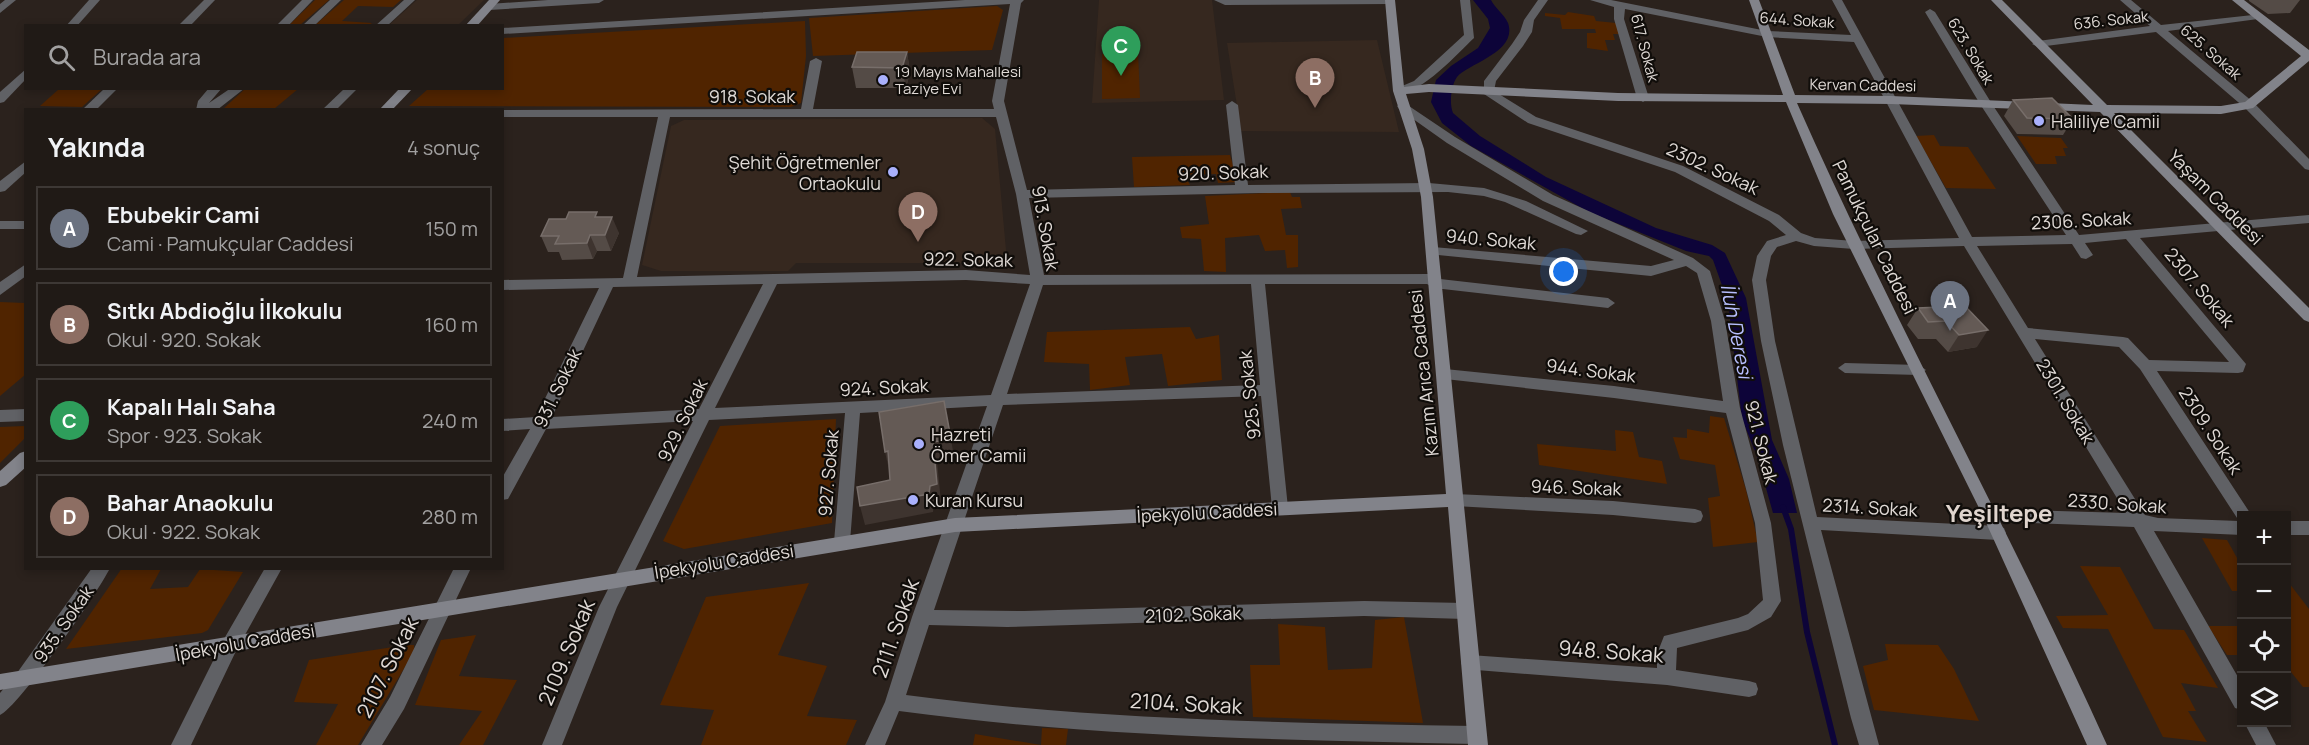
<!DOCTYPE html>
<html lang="tr">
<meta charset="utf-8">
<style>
body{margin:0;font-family:Manrope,sans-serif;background:#28231f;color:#f1f3f6}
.controls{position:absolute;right:18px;bottom:18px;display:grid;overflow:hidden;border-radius:0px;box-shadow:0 3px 9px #0003}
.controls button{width:54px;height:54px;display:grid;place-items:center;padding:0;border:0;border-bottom:2px solid #3d3835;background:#201a16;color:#f1f3f6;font:30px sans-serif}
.you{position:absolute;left:1564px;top:272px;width:21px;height:21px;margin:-15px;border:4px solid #fff;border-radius:50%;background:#1a73e8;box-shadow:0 0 0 9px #1a73e833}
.badge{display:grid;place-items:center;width:39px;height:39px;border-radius:50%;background:#db2777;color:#fff;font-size:20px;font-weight:700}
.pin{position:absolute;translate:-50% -50px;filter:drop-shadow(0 2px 3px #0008)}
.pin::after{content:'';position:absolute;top:32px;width:21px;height:18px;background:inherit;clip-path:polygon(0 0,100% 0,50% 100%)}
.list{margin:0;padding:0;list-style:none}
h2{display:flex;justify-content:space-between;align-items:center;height:78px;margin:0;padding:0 24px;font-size:26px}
h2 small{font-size:20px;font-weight:400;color:#a2a1a1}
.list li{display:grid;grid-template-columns:39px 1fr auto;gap:18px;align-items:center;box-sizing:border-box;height:84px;margin:0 12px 12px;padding:0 12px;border:2px solid #3d3835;border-radius:0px}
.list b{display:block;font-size:22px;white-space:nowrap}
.list p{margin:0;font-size:20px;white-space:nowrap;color:#a2a1a1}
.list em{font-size:20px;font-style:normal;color:#a2a1a1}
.icon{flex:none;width:33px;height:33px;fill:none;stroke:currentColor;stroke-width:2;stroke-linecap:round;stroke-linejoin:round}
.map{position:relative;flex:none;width:2309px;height:745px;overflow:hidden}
.search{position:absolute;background:#201a16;box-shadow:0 3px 9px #0003;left:24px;top:24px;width:480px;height:66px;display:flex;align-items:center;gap:15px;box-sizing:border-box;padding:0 21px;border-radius:0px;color:#a2a1a1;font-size:22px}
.panel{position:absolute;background:#201a16;box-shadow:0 3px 9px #0003;left:24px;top:108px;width:480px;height:462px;border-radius:0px}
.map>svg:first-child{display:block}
.built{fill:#36281f}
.green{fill:#502400}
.water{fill:#0d0439}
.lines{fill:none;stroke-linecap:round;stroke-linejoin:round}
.stream{stroke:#0d0439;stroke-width:6}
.street{fill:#606165;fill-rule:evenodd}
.secondary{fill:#82838a;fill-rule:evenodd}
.wall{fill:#544b46}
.shaded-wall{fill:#3e342f}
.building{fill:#645a55;stroke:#776e6a;stroke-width:1.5}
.poi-dot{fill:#a9b0fc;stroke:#100d0a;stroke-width:2}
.labels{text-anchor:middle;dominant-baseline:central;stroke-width:4.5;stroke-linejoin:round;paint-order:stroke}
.far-street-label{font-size:15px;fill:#e0dad6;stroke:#100d0a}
.far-poi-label{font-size:15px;fill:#e0dad6;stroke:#100d0a;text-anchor:start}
.street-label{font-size:18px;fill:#e0dad6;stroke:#100d0a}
.poi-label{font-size:18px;fill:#e0dad6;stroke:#100d0a;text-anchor:start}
.water-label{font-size:20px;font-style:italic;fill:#b7befe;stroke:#100d0a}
.near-street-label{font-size:21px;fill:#e0dad6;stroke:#100d0a}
.district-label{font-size:24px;font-weight:bold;fill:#e0d5ce;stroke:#100d0a}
</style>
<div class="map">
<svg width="2309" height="745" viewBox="0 0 2309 745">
<rect width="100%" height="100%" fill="#2b221d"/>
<g class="built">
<polygon points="417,0 484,0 458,25 389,25"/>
<polygon points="1099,0 1212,0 1224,100 1092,103"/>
<polygon points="1377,40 1399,132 1241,131 1227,43"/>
<polygon points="982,118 995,129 1007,261 998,263 796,263 788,271 661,271 642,265 671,126 684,120"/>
</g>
<g class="green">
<polygon points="315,0 329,0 300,25 288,26"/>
<polygon points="344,0 401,0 393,7 358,6 342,21 372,23 369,25 315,25"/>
<polygon points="997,6 1003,10 992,50 813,56 809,18"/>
<polygon points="1568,12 1594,16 1596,21 1616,23 1620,34 1613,34 1615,40 1605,40 1608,51 1587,48 1587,33 1596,33 1595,29 1562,29 1560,18 1545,16 1545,13 1565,15"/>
<polygon points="805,21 806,56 801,103 791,107 409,106 428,89 502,88 503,38"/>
<polygon points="1138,53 1140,98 1102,99 1102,54"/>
<polygon points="246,88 298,88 298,89 274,109 223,109"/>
<polygon points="59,89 59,88 102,89 82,107 40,106"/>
<polygon points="1934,135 1940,146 1968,147 1996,189 1946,188 1916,136"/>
<polygon points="2017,136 2061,138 2068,148 2063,148 2066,156 2055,156 2057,164 2036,164"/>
<polygon points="1230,155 1238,182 1218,183 1216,174 1185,175 1190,185 1134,187 1132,157"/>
<polygon points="1290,192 1292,197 1300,197 1302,208 1281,209 1286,235 1298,235 1298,267 1287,268 1285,250 1265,251 1259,235 1225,238 1226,272 1204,271 1201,239 1182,238 1180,227 1209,224 1205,196"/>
<polygon points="0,302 25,303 26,374 0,396"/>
<polygon points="1190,327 1196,339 1219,335 1222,380 1168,386 1162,354 1125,357 1130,385 1090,390 1089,364 1044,362 1047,332"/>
<polygon points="1710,416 1724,418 1746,490 1758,542 1713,547 1708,498 1720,496 1715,465 1680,459 1673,437 1687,438 1687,429 1709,433"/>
<polygon points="836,419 832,523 684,549 663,541 720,426"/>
<polygon points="25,426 25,438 0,463 0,427"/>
<polygon points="1615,430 1633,432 1639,457 1662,461 1667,484 1539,465 1537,444 1616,451"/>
<polygon points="2202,538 2227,540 2241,565 2241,591 2232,591"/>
<polygon points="2080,566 2120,567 2154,629 2184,630 2218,688 2181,683 2196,711 2188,711 2207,742 2163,737 2108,629 2063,628 2056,616 2108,615"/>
<polygon points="122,568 161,569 150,589 188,587 200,569 243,572 208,630 202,633 66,649"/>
<polygon points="2286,579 2309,609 2309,687 2303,687 2287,667"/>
<polygon points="809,583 778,655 827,666 807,716 857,720 846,745 701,745 714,710 660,705 706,597"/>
<polygon points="1404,617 1423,723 1253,717 1250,665 1280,665 1278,624 1325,627 1328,670 1372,668 1375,620"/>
<polygon points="2208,626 2241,626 2241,655 2227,655"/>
<polygon points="476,635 459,676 517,680 483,745 459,745 482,711 415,705 441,640"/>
<polygon points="1885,644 1938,645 1954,669 1979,721 1874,710 1863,666 1888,660"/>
<polygon points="406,645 414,645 414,652 358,745 316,745 338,704 294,702 309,660"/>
<polygon points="1042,728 1068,729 1066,745 973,745 975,734 1041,745"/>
</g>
<path class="water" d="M1473,0h18c4,8 13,14 17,23 10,29 -39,40 -51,54 -6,8 -8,27 -4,36l27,23 66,41 110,51 56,17 13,8 21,45 26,142 17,39 8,34h-24l-16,-57 -15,-37 -14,-117 -15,-42 -4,-4 -23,-5 -97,-39 -118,-66 -29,-23 -11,-21 5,-22 15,-14 27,-18 12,-20 -2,-9z"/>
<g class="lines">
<polyline class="stream" points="1783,507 1791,529 1807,632 1835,745"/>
<g class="street">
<polygon points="5,0 16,0 0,13 0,4"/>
<polygon points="89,0 100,0 77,26 66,26"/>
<polygon points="204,0 215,0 190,26 178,26"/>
<polygon points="302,0 313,0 288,26 276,26"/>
<polygon points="330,0 341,0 314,26 302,26"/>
<polygon points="404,0 415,0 387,26 375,26"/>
<polygon points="548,0 604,0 599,3 489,10 484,7 489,4"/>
<path d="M965,0h59l-3,3 -17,98 23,89 208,-5 -9,-80 6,-4 6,4 10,80 181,-2 55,5 42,13 62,30 -7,4 -5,-1 -71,-32 -21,-6 -36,-4 -189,1 -230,5 15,77 389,-1 7,5 168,19 7,5 -7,5 -174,-20 -7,-4h-162l23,224 -2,5 -6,2 -6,-2 -2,-5 -11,-112 -258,9 -69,205 90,1 340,-10 101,2 6,3 3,5 -3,5 -6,3 -101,-3 -357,11 -78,-2 -23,70c189,25 379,28 570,31l7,3 3,6 -3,6 -7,3c-193,-4 -385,-7 -577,-33l-14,34h-20l20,-43 27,-85 75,-211 -127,7 -10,129 -2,5 -6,2 -6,-2 -2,-5 11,-129 -136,7 -92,187 -55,138h-20l57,-138 94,-186 -147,8 -38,70 -6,1v-22l28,-49 -28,2v-12l34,-2 63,-129 -97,2v-10l121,-2 35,-161h-156v-7l299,-1 9,-48 6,-3 6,3 -9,48h181l-2,-8 18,-97 -508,30v-6zM670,117h326l20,77 14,81 -64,-5 -329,7zM966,280l64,4 -39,111 -276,13 62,-124zM763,284l-64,125 -147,8 61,-130zM1251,284l9,101 -253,9 36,-109z"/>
<polygon points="1214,0 1395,0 1395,1 1390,4 1225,5"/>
<path d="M1460,0h10l4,38c-17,16 -56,60 -79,55v-4l19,-8 50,-46z"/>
<path d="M1538,0h10l-14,20 -2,12 -9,14 -27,35 -2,10 42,26 147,49 96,49 22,18 14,5 39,3 105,-3 -105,-196 -87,-5 -142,-28 -1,10 25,79 -6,4 -6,-4 -23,-79v-12l-24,-7h21l156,31 84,4 -19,-35h10l130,237 94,-2 -86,-131 -55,-92 5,-3 5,3 57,92 87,131 230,-20v8l-169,15 106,126 -3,8 -5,1 -81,-2 95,145h-10v19l-88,-4 88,153v26l-7,-2 -101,-181 -149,-6 -2,-5 2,-5 6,-2 135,4 -162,-267 -110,3 -40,-3 -18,-5 -19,6 -6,9 -5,24 9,61 42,176 181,9 6,2 2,5 -2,5 -6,2 -177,-10 58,215h-20l-8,-27 -68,-273 -22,-104 -9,-61 5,-24 10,-15 19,-6 -17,-14 -94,-49 -147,-49 -44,-29v-13l28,-37 8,-12 4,-12zM2126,239l103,123 -80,-2 -21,-22 -5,-1 -95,-9 -51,-82 95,-2 9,14 5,1 7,-4 -8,-12zM2035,339l84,8 21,22 99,152 -81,-3 -13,-3z"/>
<polygon points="2120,0 2131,0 2161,25 2262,14 2262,18 2258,19 2168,31 2253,102 2309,159 2309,170 2305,169 2245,108 2156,32 2038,47 2032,44 2038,41 2150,26"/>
<polygon points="26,69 26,79 4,102 0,103 0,92"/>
<polygon points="105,88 118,88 96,110 82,110"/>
<polygon points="209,88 222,88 209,103 231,88 245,88 217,110 196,110 198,101"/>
<polygon points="345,88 358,88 336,110 322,110"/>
<polygon points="1403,102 1455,137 1553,195 1693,258 1710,271 1725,321 1740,408 1771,523 1781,601 1771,617 1748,630 1677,648 1676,670 1749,681 1756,683 1758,689 1756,695 1749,697 1667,685 1464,669 1461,663 1464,657 1470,655 1657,668 1657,654 1664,636 1738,618 1748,614 1763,600 1755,523 1726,413 1614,398 1445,379 1437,374 1445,369 1614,386 1723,401 1711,321 1697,273 1686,266 1651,276 1428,254 1426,251 1433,247 1651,266 1674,260 1543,201 1447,143 1399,109 1397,106"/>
<polygon points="26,161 26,172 5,191 0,192 0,181"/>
<rect x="0" y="221" width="26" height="8"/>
<polygon points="26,264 26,276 0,295 0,282"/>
<polygon points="1845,363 1919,365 1926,370 1919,375 1845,373 1838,368"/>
<polygon points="26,409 26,421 0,422 0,410"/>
<polygon points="1455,494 1613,501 1695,509 1701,511 1703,516 1701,521 1695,523 1613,515 1455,506 1449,505 1447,500 1449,495"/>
<rect x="2286" y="521" width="23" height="14"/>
<path d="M92,568h18c-11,23 -92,140 -110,147v-22l17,-20z"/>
<polygon points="265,568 282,568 236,651 191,745 171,745 224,639"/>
<polygon points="454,568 471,568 404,709 382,745 361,745 390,697"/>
<polygon points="2244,722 2264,722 2276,745 2256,745"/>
</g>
<g class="secondary">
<polygon points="489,0 500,0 477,26 465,26"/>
<path d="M1385,0h10l9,87 25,-3 189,9 165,2 -34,-95h10l36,95 96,1 202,9 -102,-105h11l105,105 114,1 24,-4 56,-46 -69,-56h12l65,50v11l-56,47 -32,6 -107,-1 195,195v14l-5,-2 -204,-208 -209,-8 -94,-1c96,217 212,425 310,642h-20l-104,-229 -150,-302 -47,-112 -168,-1 -189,-9 -23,2 18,55 9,48 55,548h-20l-20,-238 -493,25 -955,158v-16l955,-156 491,-24 -25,-297 -9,-48 -19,-58z"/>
<polygon points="400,88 413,88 392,110 379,110"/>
<polygon points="26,451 26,467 6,485 0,487 0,471 20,453"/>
</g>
</g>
<g class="wall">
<polygon points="2249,0 2300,0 2290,13 2268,14 2249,1"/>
<polygon points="907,52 910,72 906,88 856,88 852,67"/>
<polygon points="2013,100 2073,119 2063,135 2017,134 2004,116"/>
<polygon points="599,217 619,233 611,251 597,251 593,259 562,260 559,252 548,252 541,236"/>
<polygon points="1965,306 1977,347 1948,352 1936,339 1918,339 1907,325 1918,308"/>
</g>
<g class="shaded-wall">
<polygon points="907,52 910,72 906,88 902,68"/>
<polygon points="612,217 619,233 611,251 605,235"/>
<polygon points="590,235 597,251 593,259 587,243"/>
<polygon points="1988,330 1977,347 1948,352 1959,335"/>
<polygon points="951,439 954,457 937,461 941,502 934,504 933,512 865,525 860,506 933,442"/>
<polygon points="888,451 889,470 885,452"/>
</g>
<g class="building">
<polygon points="857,52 907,52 902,68 852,67"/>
<polygon points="2052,98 2073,119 2027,118 2013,100"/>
<polygon points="569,212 597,212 595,217 612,217 605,235 590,235 587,243 555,244 559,236 541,236 549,219 566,219"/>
<polygon points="1965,306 1988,330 1959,335 1946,321 1928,322 1918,308"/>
<polygon points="944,401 951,439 933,442 937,484 930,486 929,494 860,506 857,487 890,480 888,451 885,452 879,412"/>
</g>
<g class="poi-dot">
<circle cx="883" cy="80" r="6"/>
<circle cx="2039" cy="121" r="6"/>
<circle cx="893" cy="172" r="6"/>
<circle cx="919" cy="444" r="6"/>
<circle cx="913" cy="500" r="6"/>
</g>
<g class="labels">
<g class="far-street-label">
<text transform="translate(1797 20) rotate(4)">644. Sokak</text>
<text transform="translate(2111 20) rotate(-6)">636. Sokak</text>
<text transform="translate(1645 48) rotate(75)">617. Sokak</text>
<text transform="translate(1971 51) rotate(59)">623. Sokak</text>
<text transform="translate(2211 52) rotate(41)">625. Sokak</text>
<text transform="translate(1863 85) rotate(1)">Kervan Caddesi</text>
</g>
<g class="far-poi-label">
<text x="895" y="71">19 Mayıs Mahallesi<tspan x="895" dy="17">Taziye Evi</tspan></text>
</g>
<g class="street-label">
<text x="752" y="96">918. Sokak</text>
<text transform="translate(1713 168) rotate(25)">2302. Sokak</text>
<text transform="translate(1223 172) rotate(-2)">920. Sokak</text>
<text transform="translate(2216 197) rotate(45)">Yaşam Caddesi</text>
<text transform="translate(2081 220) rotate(-3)">2306. Sokak</text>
<text transform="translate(1046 228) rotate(80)">913. Sokak</text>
<text transform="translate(1875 237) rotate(64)">Pamukçular Caddesi</text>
<text transform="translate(1491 239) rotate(5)">940. Sokak</text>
<text transform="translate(968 259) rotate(1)">922. Sokak</text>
<text transform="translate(2200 287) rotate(50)">2307. Sokak</text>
<text transform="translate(1591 370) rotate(7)">944. Sokak</text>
<text transform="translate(1423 373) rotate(-96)">Kazım Arıca Caddesi</text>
<text transform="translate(884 387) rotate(-3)">924. Sokak</text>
<text transform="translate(557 388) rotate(-64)">931. Sokak</text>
<text transform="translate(1249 395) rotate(-96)">925. Sokak</text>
<text transform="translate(2066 401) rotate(59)">2301. Sokak</text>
<text transform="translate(682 420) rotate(-64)">929. Sokak</text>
<text transform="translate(2211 430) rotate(57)">2309. Sokak</text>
<text transform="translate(1762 442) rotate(76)">921. Sokak</text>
<text transform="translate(828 473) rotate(-85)">927. Sokak</text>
<text transform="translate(1576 487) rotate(2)">946. Sokak</text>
<text transform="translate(2117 503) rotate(4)">2330. Sokak</text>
<text transform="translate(1870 507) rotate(3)">2314. Sokak</text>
<text transform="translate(1207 512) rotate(-3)">İpekyolu Caddesi</text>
<text transform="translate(724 561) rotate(-9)">İpekyolu Caddesi</text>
<text transform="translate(1193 614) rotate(-2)">2102. Sokak</text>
<text transform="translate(63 624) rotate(-55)">935. Sokak</text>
<text transform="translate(245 642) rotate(-10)">İpekyolu Caddesi</text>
</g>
<g class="poi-label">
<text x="2051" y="121">Haliliye Camii</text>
<text x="881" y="162" text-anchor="end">Şehit Öğretmenler<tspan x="881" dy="21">Ortaokulu</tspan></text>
<text x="931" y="434">Hazreti<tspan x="931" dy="21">Ömer Camii</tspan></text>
<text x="925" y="500">Kuran Kursu</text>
</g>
<g class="water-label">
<text transform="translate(1737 331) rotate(79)">İluh Deresi</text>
</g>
<g class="near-street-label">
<text transform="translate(895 628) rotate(-71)">2111. Sokak</text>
<text transform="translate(1611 651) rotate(4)">948. Sokak</text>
<text transform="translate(566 652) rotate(-67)">2109. Sokak</text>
<text transform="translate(387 667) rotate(-63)">2107. Sokak</text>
<text transform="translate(1186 703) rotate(3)">2104. Sokak</text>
</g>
<g class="district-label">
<text x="1999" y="512">Yeşiltepe</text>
</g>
</g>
</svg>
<div class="controls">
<button>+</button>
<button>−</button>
<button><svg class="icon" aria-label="locate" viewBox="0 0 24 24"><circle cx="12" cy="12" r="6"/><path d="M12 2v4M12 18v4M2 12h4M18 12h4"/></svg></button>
<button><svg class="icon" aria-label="layers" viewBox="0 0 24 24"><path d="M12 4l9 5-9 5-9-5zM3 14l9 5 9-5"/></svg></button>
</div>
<div class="you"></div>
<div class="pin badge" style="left:1950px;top:331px;background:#6b7280">A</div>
<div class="pin badge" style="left:1315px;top:108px;background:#8d6e63">B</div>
<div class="pin badge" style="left:1121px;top:76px;background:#2e9e5b">C</div>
<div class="pin badge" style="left:918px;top:242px;background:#8d6e63">D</div>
<div class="search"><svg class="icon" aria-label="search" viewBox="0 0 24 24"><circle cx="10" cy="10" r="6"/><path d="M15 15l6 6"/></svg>Burada ara</div>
<section class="panel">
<h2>Yakında<small>4 sonuç</small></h2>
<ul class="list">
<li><span class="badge" style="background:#6b7280">A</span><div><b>Ebubekir Cami</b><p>Cami · Pamukçular Caddesi</p></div><em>150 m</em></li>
<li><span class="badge" style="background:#8d6e63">B</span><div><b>Sıtkı Abdioğlu İlkokulu</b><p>Okul · 920. Sokak</p></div><em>160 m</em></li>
<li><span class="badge" style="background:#2e9e5b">C</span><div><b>Kapalı Halı Saha</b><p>Spor · 923. Sokak</p></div><em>240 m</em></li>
<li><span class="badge" style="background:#8d6e63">D</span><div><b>Bahar Anaokulu</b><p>Okul · 922. Sokak</p></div><em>280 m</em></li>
</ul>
</section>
</div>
